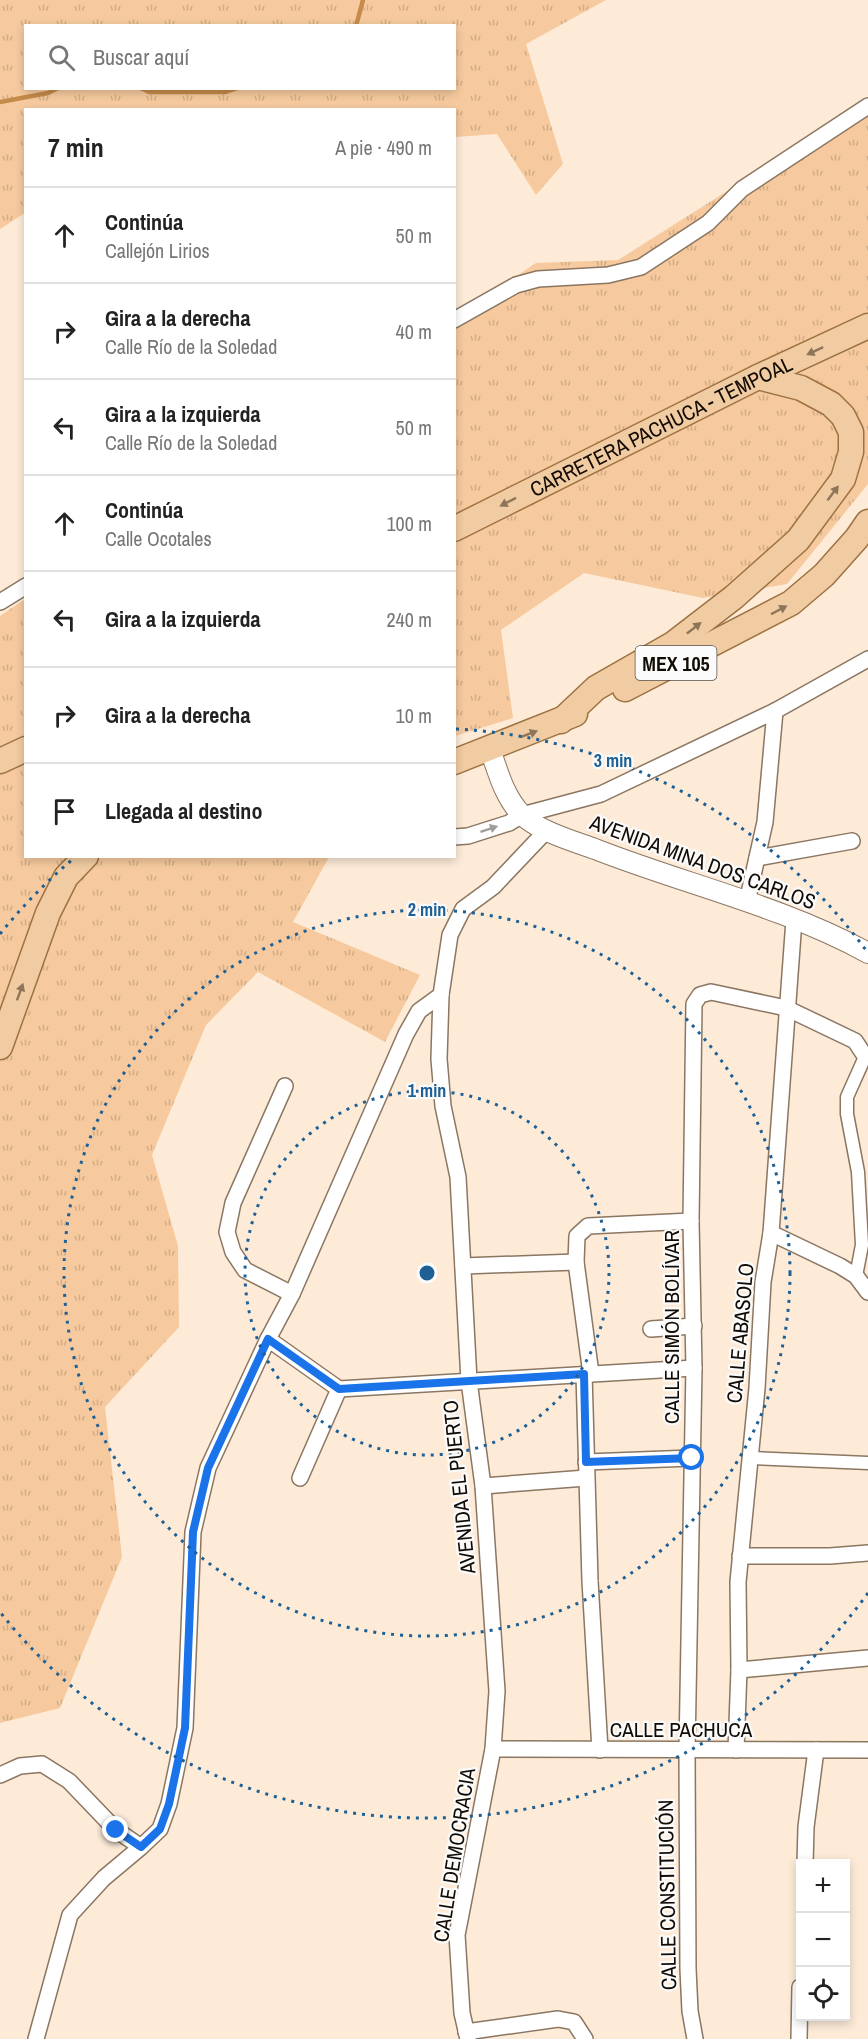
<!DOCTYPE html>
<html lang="es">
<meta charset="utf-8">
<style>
body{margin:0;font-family:"Archivo Narrow",sans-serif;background:#f6f6f6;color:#222}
.controls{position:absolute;right:18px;bottom:18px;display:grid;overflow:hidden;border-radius:0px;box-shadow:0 3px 9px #0003}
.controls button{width:54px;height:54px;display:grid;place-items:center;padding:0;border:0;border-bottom:2px solid #e0e0e0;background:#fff;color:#222;font:30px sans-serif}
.stop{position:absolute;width:18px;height:18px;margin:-14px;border:4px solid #1a73e8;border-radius:50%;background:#fff}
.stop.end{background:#1a73e8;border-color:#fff;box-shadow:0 2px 6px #0008}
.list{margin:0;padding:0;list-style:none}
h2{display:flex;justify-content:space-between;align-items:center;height:78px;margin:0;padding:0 24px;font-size:26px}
h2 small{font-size:20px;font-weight:400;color:#767676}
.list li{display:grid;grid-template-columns:39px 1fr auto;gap:18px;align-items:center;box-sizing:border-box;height:96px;padding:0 24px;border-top:2px solid #e0e0e0}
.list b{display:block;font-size:22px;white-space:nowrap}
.list p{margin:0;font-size:20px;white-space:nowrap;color:#767676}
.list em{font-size:20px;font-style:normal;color:#767676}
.icon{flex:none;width:33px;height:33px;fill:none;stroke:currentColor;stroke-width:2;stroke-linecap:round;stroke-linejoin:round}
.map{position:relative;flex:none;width:868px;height:2039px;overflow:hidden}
.search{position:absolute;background:#fff;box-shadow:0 3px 9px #0003;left:24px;top:24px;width:432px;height:66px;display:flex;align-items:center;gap:15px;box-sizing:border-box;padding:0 21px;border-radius:0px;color:#767676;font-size:22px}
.panel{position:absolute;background:#fff;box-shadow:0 3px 9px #0003;left:24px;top:108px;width:432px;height:750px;border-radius:0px}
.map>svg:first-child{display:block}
.grass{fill:url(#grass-tufts);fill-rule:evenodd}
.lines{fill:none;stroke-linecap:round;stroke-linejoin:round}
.stream{stroke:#c58b4a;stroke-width:4.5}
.pedestrian-casing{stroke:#8b7661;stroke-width:15}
.minor-casing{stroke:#8b7661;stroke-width:18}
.tertiary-casing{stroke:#8b7661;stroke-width:22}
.primary-casing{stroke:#9d7242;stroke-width:27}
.pedestrian{stroke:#fff;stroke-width:12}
.minor{stroke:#fff;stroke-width:15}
.tertiary{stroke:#fff;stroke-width:20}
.primary{stroke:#f1cba1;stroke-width:24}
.oneway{fill:#8d755a}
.oneway2{fill:#a09d9b}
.route{stroke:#1a73e8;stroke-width:8}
.ring{fill:none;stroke:#1e6095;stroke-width:3;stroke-dasharray:3 6}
.labels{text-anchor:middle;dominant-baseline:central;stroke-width:4.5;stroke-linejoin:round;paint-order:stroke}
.shield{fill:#fbfbfb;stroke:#58534e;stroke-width:1.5}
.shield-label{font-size:20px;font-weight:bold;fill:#120b04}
.street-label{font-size:21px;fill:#120b04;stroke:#fbfbfb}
.centre{fill:#1e6095;stroke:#fbfbfb;stroke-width:3}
.ring-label{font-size:18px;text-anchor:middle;font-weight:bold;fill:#1e6095;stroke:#fbfbfb;stroke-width:4.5;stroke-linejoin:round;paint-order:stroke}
</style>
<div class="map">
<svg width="868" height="2039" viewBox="0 0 868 2039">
<defs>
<pattern id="grass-tufts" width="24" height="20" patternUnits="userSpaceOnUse" patternTransform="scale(1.5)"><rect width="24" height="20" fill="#f6ca9e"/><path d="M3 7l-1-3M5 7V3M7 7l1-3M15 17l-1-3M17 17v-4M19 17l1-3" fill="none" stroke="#d2ac86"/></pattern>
</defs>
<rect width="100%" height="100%" fill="#fdebd8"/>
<g class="grass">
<path d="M0,0h606l-80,44 37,120 -27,31 -39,-61 -42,3 -1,-27h-428l-1,103 -25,16zM26,26h428v62h-428z"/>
<polygon points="868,102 868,484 787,584 703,598 584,573 501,630 513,718 455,736 455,317 536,263 618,260"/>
<polygon points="25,599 26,856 329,857 293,922 420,975 385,1042 258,972 206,1025 152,1155 178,1246 179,1327 105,1407 122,1557 60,1708 0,1723 0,616"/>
</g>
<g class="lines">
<g class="stream">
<polyline points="356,26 363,0"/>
<polyline points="141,88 149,92 225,92 237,88"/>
<polyline points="0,102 48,93 58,88"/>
</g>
<defs>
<g id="pedestrian">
<polyline points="856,1276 862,1245 858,1172 847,1114 847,1097 864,1059 863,1053"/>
<polyline points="750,1458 868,1463"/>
</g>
<g id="minor">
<polyline points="454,320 516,285 538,279 608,275 641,267 708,223 742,189 868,106"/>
<polyline points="0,602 26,586"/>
<polyline points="454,837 468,836 509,823 522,815 601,794 775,711 868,659"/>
<polyline points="757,858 852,841"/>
<polyline points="747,902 765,822 775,711"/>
<polyline points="285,1086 233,1203 227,1232 233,1252 245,1270 292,1294"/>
<polyline points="771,1233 840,1266 856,1276 868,1292"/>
<polyline points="463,1266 576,1262"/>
<polyline points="651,1329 694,1326"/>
<polyline points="268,1339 339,1389 694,1368"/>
<polyline points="584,1374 590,1581 600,1750"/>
<polyline points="591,1374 576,1262 577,1236 588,1226 691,1221"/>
<polyline points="586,1462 692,1458"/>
<polyline points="300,1478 339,1389"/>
<polyline points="483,1486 586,1478"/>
<polyline points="740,1556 830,1556 868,1553"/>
<polyline points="739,1670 868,1658"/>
<polyline points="493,1749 868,1750"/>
<polyline points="736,1750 739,1670 738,1582 757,1388 763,1282 771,1233 794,920"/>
<polyline points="0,1775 20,1766 42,1764 69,1781 116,1830 141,1847"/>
<polyline points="805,1864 806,1827 816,1750"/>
<polyline points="466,2032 558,2019 574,2022 585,2039"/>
<polyline points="36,2039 70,1915 104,1878 141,1847 160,1829 169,1804 185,1728 193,1532 208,1468 268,1339 292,1294 406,1034 419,1011 441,995"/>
<polyline points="468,2039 462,2013 457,1935 493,1749 497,1691 483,1486 469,1381 458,1177 443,1106 439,1059 441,995 450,935 463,909 493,887 547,830"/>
<polyline points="695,2039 690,2011 688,1969 687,1750 694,1368 691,1221 694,1004 700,995 711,992 786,1008 855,1041 863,1053"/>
<polyline points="799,2039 800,1987"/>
</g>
<path id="tertiary" d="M490,749c8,23 14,47 31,65 17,17 52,27 74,35 89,35 190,58 273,104"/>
<g id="primary">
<path id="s1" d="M454,529l304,-152 110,-51"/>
<polyline points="625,689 791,603 824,575 857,538 868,522"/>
<polyline points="561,721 596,688 673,644 734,597 798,540 843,479 851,452 851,432 843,416 831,404 801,388 758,377"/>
<polyline points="0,761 26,749"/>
<polyline points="454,762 575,714"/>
<polyline points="0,1047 48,913 66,877 86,856"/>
</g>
</defs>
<use href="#pedestrian" class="pedestrian-casing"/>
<use href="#minor" class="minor-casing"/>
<use href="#tertiary" class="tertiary-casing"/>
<use href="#primary" class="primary-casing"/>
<use href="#pedestrian" class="pedestrian"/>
<use href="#minor" class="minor"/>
<use href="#tertiary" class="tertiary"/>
<use href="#primary" class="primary"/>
</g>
<defs><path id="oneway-solid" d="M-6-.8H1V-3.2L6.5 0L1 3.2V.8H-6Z" transform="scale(1.5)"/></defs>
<g class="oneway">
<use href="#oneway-solid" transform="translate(815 351) rotate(155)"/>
<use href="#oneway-solid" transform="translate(833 493) rotate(-53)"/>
<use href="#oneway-solid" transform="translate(508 502) rotate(153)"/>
<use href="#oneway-solid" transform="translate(779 610) rotate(-28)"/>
<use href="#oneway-solid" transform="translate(694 628) rotate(-38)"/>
<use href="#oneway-solid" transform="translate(529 734) rotate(-21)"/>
<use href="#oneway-solid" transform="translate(20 992) rotate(-70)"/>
</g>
<use class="oneway2" href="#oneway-solid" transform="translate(489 829) rotate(-18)"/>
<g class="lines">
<polyline class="route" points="116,1830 141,1847 160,1829 169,1804 185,1728 193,1532 208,1468 268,1339 339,1389 584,1374 586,1462 692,1458"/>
</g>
<g class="ring">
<circle cx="427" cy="1273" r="182"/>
<circle cx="427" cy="1273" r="363"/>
<path d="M868 1593A545 545 0 0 1 0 1612M0 934A545 545 0 0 1 73 859M456 729A545 545 0 0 1 868 953"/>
</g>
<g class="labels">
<rect class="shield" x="635.5" y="646" width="81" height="34" rx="4.5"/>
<g class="shield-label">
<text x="676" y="663">MEX 105</text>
</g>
<g class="street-label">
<text stroke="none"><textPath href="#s1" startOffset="231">CARRETERA PACHUCA - TEMPOAL</textPath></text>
<text transform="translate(703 862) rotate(20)">AVENIDA MINA DOS CARLOS</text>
<text transform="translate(671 1327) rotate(-90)">CALLE SIMÓN BOLÍVAR</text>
<text transform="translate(740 1333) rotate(-85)">CALLE ABASOLO</text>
<text transform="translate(459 1487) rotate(-96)">AVENIDA EL PUERTO</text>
<text x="681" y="1729">CALLE PACHUCA</text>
<text transform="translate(454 1855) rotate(-81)">CALLE DEMOCRACIA</text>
<text transform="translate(667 1895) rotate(-91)">CALLE CONSTITUCIÓN</text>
</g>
</g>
<circle cx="427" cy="1273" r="9" class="centre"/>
<g class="ring-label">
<text x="613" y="767">3 min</text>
<text x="427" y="916">2 min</text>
<text x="427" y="1097">1 min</text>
</g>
</svg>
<div class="controls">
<button>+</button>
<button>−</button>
<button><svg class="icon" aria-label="locate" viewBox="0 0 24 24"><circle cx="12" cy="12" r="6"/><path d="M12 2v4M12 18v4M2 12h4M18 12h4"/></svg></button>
</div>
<div class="stop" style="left:692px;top:1458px"></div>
<div class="stop end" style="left:116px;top:1830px"></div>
<div class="search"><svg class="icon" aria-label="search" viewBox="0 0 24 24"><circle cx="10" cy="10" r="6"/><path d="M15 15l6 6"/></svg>Buscar aquí</div>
<section class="panel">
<h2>7 min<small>A pie · 490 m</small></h2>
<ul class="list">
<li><svg class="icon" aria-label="ahead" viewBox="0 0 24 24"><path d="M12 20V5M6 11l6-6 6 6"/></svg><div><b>Continúa</b><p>Callejón Lirios</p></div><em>50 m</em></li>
<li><svg class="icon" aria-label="right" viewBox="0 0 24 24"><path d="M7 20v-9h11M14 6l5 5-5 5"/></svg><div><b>Gira a la derecha</b><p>Calle Río de la Soledad</p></div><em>40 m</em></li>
<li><svg class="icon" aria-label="left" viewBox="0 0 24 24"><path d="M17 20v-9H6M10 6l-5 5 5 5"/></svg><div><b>Gira a la izquierda</b><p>Calle Río de la Soledad</p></div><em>50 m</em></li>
<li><svg class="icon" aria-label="ahead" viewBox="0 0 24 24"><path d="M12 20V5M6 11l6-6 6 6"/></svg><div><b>Continúa</b><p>Calle Ocotales</p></div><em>100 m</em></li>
<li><svg class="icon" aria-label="left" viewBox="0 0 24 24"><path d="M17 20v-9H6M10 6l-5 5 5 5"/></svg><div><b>Gira a la izquierda</b></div><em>240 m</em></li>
<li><svg class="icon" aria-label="right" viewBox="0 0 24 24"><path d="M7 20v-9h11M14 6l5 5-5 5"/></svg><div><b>Gira a la derecha</b></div><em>10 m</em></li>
<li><svg class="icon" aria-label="arrive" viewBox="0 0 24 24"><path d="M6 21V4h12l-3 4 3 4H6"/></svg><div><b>Llegada al destino</b></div></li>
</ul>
</section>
</div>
